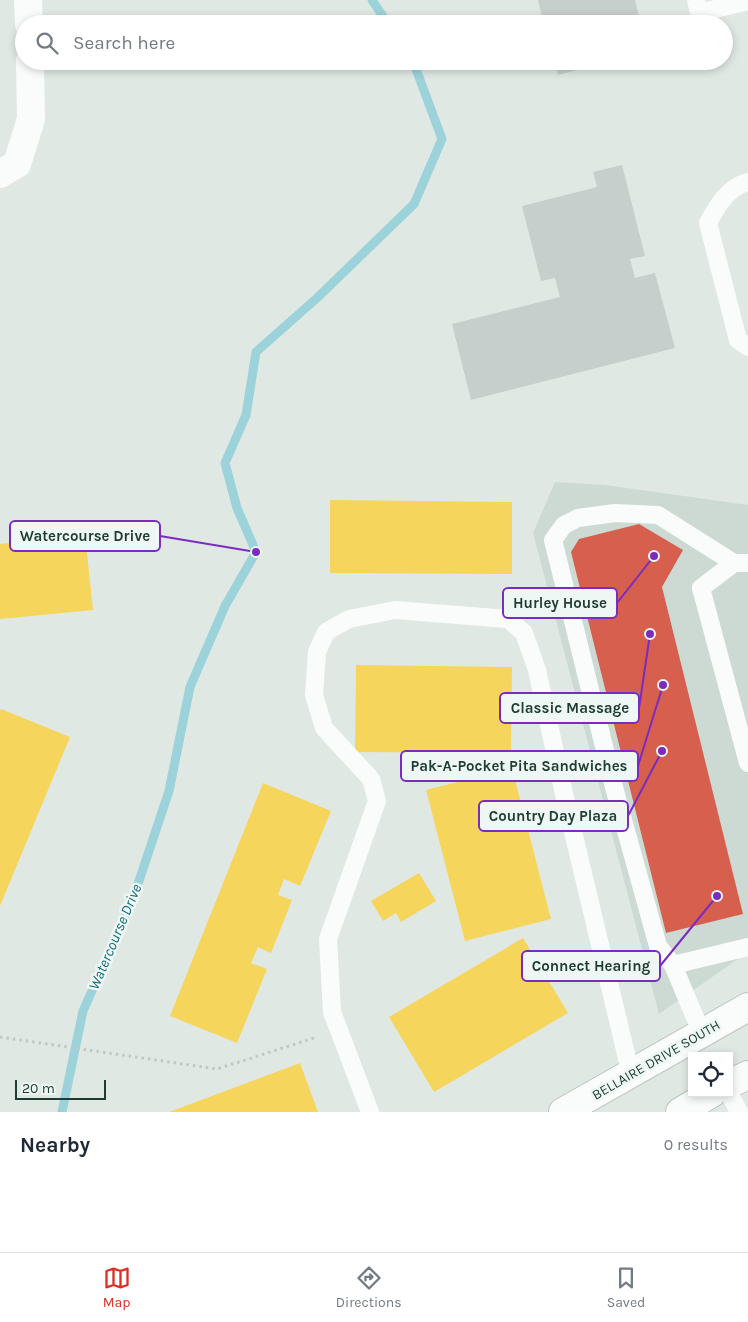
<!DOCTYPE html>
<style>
body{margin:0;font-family:Karla,sans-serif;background:#f6f6f7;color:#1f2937}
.controls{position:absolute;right:15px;bottom:15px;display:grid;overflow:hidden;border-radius:0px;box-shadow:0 2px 8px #0003}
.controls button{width:45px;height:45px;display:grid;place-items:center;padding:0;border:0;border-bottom:1px solid #e0e1e3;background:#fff;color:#1f2937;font:25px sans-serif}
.scale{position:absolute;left:15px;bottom:12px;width:91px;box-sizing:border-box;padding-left:5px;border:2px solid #1e3c33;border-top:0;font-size:14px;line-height:18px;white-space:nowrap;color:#1e3c33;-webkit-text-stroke:4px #eef7f3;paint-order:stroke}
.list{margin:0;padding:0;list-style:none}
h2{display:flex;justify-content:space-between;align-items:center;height:65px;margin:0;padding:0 20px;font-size:21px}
h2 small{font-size:16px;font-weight:400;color:#747a83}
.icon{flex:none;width:28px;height:28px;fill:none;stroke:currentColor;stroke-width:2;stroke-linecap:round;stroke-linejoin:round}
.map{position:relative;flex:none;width:748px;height:1112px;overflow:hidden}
.search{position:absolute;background:#fff;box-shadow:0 2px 8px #0003;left:15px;right:15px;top:15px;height:55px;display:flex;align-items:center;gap:12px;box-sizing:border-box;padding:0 18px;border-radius:28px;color:#747a83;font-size:19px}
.sheet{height:140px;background:#fff}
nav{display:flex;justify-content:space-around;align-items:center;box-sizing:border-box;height:70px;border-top:1px solid #e0e1e3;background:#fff;font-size:14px;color:#747a83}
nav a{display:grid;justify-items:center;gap:2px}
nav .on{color:#d93025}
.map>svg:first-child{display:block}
.built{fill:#cddad4}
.homes{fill:#f6d55c}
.shops{fill:#d6604d}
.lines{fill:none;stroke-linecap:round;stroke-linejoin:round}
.stream{stroke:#9cd2da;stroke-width:9}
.building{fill:#c7cfcc}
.secondary-casing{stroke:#bac5c0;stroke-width:30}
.path{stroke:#bec8c5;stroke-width:3;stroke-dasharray:2.5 4;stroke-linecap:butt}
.lane{stroke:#fafcfb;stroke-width:18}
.street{stroke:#fafcfb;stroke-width:28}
.secondary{stroke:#fafcfb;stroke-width:28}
.labels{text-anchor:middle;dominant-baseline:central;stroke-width:5;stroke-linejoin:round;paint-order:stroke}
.street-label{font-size:14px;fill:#1e3c33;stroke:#eef7f3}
.water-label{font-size:15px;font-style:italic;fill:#136b7c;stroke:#eef7f3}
.leader{fill:none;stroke:#7b2cbf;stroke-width:2}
.callout-dot{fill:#7b2cbf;stroke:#eef7f3;stroke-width:2}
.callout{fill:#eef7f3;stroke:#7b2cbf;stroke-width:2}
.callout-label{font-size:15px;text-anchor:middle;font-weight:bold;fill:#1e3c33}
</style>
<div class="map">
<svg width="748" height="1112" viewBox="0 0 748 1112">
<rect width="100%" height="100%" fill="#e0e8e4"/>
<polygon class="built" points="555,482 605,485 748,505 748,952 659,1014 533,533"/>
<g class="homes">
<polygon points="330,500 512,502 512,574 330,573"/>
<polygon points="85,535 93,610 0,619 0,544"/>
<polygon points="356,665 512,667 511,753 355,752"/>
<polygon points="1,709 70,737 0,906 0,711"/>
<polygon points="512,768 551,919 465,941 426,790"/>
<polygon points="263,783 331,811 300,886 284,879 278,895 292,900 271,953 258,947 251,963 267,969 237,1043 170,1016"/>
<polygon points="419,873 436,901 401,922 396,913 383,921 371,901"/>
<polygon points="523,938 568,1013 434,1092 389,1017"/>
<polygon points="300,1063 318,1112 169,1112"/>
</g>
<polygon class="shops" points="639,524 683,550 662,587 743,914 666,933 571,552 579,539"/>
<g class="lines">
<g class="stream">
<polyline points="372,0 388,24"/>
<polyline points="62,1112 83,1011 133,899 169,791 190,687 225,606 256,552 237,508 225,463 246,415 256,352 317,298 414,204 442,139 413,61"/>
</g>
</g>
<g class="building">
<polygon points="538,0 635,0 641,24 544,24"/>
<polygon points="554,61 608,61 608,62 558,75"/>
<polygon points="622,165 645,256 630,259 635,278 655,273 675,348 471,400 452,324 560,297 555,278 541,281 522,206 597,187 593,172"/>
</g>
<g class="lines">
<defs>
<g id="secondary">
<polyline points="729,1084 748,1075"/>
<polyline points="563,1112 748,1007"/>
<polyline points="680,1112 712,1093"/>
</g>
</defs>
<use href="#secondary" class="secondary-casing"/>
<polyline class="path" points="0,1037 217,1069 317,1037"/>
<g class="lane">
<polyline points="696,0 699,13 748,1"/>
<path d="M748,182c-20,5 -31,24 -40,41l30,117 10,7"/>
<polyline points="748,563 734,563 701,588 748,763"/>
<polyline points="673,965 658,946 615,791 553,540 564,525 578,518 615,513 658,515 734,563"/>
<polyline points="702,1034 673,965 748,947"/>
<polyline points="729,1093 739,1112"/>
<polyline points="370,1112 332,1012 328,939 377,801 371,779 324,728 314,695 317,652 326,632 349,619 395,610 508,619 524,633 537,670 565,798 631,1075"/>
</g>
<g class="street">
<polyline points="28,0 29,24"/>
<polyline points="0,174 17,164 31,119 30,61"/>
</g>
<use href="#secondary" class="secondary"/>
</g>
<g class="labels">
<g class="street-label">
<text transform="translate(656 1060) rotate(-30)">BELLAIRE DRIVE SOUTH</text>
</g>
<g class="water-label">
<text transform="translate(115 937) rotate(-67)">Watercourse Drive</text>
</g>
</g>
<path class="leader" d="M256 552L160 536M654 556L617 603M650 634L639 708M663 685L638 766M662 751L628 816M717 896L660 966"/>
<g class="callout-dot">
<circle cx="256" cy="552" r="5"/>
<circle cx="654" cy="556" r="5"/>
<circle cx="650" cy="634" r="5"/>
<circle cx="663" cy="685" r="5"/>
<circle cx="662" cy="751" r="5"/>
<circle cx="717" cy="896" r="5"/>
</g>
<g class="callout">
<rect x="10" y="521" width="150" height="30" rx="5"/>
<rect x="503" y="588" width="114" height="30" rx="5"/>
<rect x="500" y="693" width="139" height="30" rx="5"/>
<rect x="401" y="751" width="237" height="30" rx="5"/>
<rect x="479" y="801" width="149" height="30" rx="5"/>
<rect x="522" y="951" width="138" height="30" rx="5"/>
</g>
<g class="callout-label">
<text x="85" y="541">Watercourse Drive</text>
<text x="560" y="608">Hurley House</text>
<text x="570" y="713">Classic Massage</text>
<text x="519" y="771">Pak-A-Pocket Pita Sandwiches</text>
<text x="553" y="821">Country Day Plaza</text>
<text x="591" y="971">Connect Hearing</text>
</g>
</svg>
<div class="controls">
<button><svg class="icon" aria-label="locate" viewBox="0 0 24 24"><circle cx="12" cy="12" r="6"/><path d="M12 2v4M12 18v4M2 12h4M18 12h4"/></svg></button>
</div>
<div class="scale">20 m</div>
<div class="search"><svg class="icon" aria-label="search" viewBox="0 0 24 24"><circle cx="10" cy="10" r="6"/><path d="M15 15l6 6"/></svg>Search here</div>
</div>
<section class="sheet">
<h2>Nearby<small>0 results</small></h2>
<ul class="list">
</ul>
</section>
<nav>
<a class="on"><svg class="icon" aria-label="map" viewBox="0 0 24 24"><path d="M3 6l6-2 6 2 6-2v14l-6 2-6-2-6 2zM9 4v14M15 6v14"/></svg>Map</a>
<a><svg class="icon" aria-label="directions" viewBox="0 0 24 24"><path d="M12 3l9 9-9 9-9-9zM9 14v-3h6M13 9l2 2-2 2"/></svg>Directions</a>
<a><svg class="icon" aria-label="saved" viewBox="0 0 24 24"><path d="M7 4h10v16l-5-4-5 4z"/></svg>Saved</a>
</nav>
